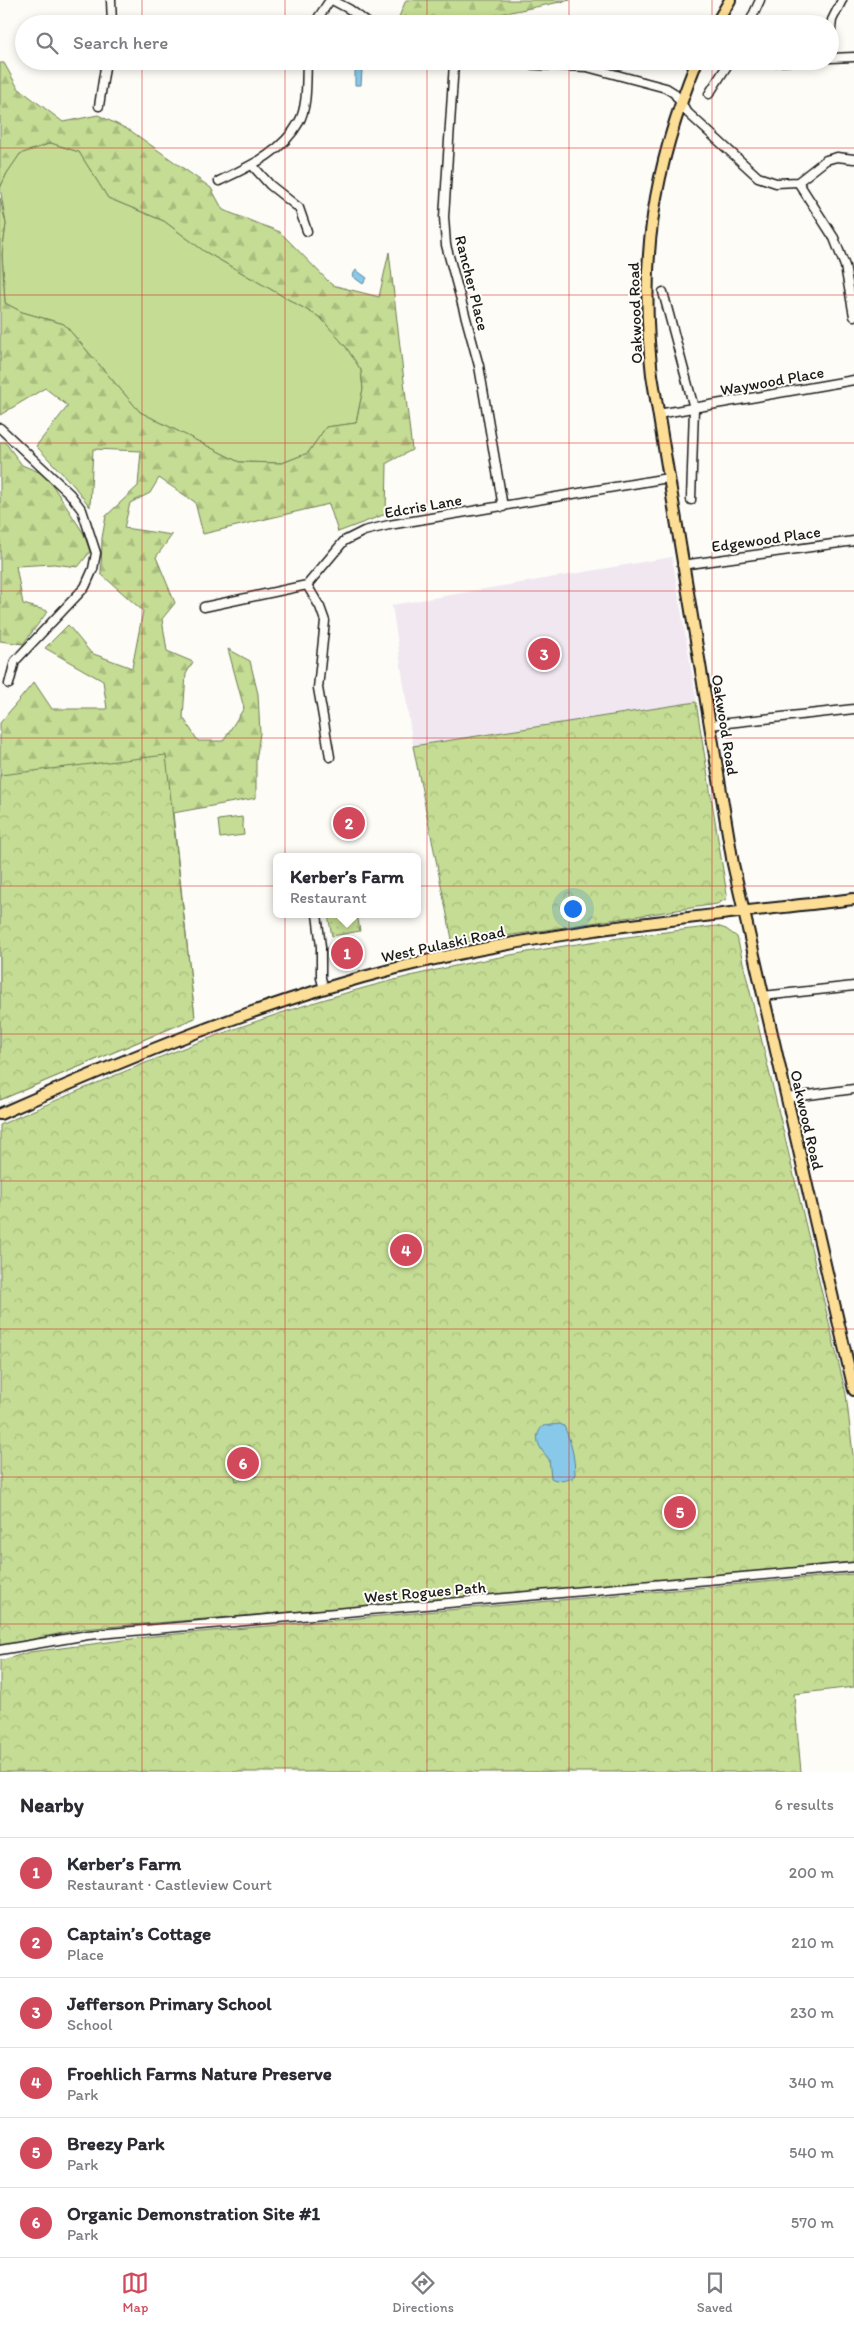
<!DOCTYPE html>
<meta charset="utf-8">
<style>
body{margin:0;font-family:Itim,sans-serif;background:#f2f2f3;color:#2b2b33}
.you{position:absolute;left:572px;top:908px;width:18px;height:18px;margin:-12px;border:4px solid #fff;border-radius:50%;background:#1a73e8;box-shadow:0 0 0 8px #1a73e833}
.badge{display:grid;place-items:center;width:32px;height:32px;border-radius:50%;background:#d1495b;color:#fff;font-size:16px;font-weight:700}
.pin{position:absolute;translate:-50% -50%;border:2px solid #fff;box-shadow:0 1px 5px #0006}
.popup{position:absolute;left:273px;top:853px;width:148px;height:65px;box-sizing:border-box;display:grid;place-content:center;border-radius:8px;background:#fff;filter:drop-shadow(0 1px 4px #0005);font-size:16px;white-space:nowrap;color:#7c7c81}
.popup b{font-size:19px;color:#2b2b33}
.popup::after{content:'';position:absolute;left:50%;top:100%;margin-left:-10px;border:10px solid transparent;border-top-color:#fff}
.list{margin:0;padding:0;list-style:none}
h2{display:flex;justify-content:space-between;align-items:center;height:65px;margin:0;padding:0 20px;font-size:21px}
h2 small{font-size:16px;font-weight:400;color:#7c7c81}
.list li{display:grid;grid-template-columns:32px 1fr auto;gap:15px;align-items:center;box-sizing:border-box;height:70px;padding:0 20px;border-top:1px solid #e1e1e2}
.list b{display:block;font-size:19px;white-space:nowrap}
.list p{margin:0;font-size:16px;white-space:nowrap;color:#7c7c81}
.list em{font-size:16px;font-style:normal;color:#7c7c81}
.icon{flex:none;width:28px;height:28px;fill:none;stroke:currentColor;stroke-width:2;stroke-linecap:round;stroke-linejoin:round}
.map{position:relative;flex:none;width:854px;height:1772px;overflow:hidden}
.search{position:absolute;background:#fff;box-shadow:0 2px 8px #0003;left:15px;right:15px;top:15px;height:55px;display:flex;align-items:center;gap:12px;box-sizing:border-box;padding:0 18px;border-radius:28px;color:#7c7c81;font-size:19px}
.sheet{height:485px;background:#fff}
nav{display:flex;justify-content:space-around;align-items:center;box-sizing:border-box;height:70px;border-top:1px solid #e1e1e2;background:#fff;font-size:14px;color:#7c7c81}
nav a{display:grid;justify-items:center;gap:2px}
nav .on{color:#d1495b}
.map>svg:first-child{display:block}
.built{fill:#f0e7f1}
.grass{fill:#c4dc93;stroke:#707c58}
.forest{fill:url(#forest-firs);stroke:#707c58}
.park{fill:url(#park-crowns);stroke:#707c58}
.garden{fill:url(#garden-dots);stroke:#707c58}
.water{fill:#88c9e9;stroke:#5d8497}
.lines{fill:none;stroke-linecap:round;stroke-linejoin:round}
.minor-casing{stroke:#1c1c1c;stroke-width:11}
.major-casing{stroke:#1c1c1c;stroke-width:14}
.minor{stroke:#fdfcf7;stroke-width:8}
.major{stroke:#fdde96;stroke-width:10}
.grid{fill:none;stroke:#d62828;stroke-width:1;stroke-opacity:0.55}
.labels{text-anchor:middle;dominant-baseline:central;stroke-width:4;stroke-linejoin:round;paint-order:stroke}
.street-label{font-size:16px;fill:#1c1c1c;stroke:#fdfcf7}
</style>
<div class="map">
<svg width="854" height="1772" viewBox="0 0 854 1772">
<defs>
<pattern id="forest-firs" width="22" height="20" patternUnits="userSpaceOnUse" patternTransform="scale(1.25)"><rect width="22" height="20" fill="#c4dc93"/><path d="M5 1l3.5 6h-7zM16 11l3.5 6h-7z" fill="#a8bc7e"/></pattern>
<pattern id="park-crowns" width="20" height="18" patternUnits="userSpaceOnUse" patternTransform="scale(1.25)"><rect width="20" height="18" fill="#c4dc93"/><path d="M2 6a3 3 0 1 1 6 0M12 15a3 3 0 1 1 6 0" fill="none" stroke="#a8bc7e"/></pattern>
<pattern id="garden-dots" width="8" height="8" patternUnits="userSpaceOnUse" patternTransform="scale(1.25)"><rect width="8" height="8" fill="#c4dc93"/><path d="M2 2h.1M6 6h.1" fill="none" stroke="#a8bc7e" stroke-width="1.8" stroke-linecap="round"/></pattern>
</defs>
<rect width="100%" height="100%" fill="#fdfcf7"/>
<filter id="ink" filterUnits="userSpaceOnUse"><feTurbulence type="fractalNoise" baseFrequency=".02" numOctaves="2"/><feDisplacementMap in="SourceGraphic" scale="10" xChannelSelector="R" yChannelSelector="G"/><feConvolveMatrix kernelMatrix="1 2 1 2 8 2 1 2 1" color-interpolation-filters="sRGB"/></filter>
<g filter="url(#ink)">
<polygon class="built" points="672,557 697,703 413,746 392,605"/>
<g class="grass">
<polygon points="51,143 79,152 108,198 164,221 204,251 321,318 346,347 361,370 363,389 356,423 326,427 308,453 282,463 239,462 140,412 64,324 22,312 5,303 2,254 6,224 0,188 7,173 20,154"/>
<polygon points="242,817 244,835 220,838 218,820"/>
</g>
<g class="forest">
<polygon points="406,0 570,0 476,19 474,24 396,24"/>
<polygon points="0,63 4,63 18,88 63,122 98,115 131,131 211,188 223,210 280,232 332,285 379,297 389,252 412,450 387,463 386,514 338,532 329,504 203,534 195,502 159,478 150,493 130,503 124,528 172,535 156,557 175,603 162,619 167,651 193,662 186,674 183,717 198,741 223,741 244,708 228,649 250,661 258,694 260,733 256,761 256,798 173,813 195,1018 0,1100 0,723 34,682 52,709 107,709 103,681 45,648 68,625 91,653 132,668 143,611 101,574 102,538 106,516 138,486 141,451 93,449 90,507 74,486 36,446 68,406 45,388 0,415 0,198 6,224 2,254 5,303 22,312 64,324 140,412 239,462 282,463 308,453 326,427 356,423 363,389 361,370 346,347 321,318 204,251 164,221 108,198 79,152 51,143 20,154 7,173 0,188"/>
<polygon points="0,442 5,442 22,465 46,475 84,534 90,552 78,567 54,564 16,566 23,604 48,611 23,644 0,641"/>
</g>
<g class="park">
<polygon points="696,702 727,895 726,899 717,904 453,944 413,746"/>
<polygon points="166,755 195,1018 0,1100 0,775"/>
<path d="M717,926l9,3 11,8 109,457 8,69v99l-330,31 -442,36 -82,17v-521c113,-50 227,-98 346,-132 121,-35 246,-53 371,-67z"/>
<polygon points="854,1574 854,1687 794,1694 801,1772 0,1772 0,1661 30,1652 155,1636"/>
</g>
<g class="garden">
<polygon points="333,914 357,914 360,931 332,936 328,915"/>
<polygon points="250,1445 256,1477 236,1481 229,1450"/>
</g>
<g class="water">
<polygon points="355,70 362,71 361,85 355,85"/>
<polygon points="356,270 367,278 363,284 352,276"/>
<path d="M560,1424l4,2c7,15 11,32 11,49 -7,7 -16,7 -24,3l-2,-19c-8,-9 -18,-21 -6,-33z"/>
</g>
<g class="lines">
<defs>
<g id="minor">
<polyline points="111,0 112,24"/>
<polyline points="332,0 349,9 369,24"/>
<polyline points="314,24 330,0"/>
<polyline points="749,24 760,0"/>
<polyline points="830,37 832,20 842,0"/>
<polyline points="830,58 854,57"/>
<polyline points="449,61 587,67 666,88 674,93 688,113 758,177 776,183 798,182 826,160 837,157 854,159"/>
<polyline points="743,61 757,63 789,61"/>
<polyline points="454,63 444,217 446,245 479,366 503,507"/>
<polyline points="709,94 730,61"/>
<polyline points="99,106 106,61"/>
<polyline points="252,165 270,185 299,208 307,231"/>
<path d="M219,181c29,-14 63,-28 80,-59 9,-16 7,-42 8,-61"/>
<polyline points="798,182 834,238 845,266 854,316"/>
<polyline points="663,292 694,408 691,500"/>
<polyline points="658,414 854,380"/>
<polyline points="0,428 70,494 82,510 96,553 93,569 85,587 15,661 9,684"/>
<polyline points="682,565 854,541"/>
<polyline points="307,585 320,607 325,621 318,688 330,757"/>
<polyline points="204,607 307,585 344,541 364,531 389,525 668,478"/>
<polyline points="710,725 854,709"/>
<polyline points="317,914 321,947 321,978 324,989"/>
<polyline points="763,996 854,986"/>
<polyline points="786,1098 854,1089"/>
<polyline points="0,1650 88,1635 854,1567"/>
</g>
<g id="major">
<polyline points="716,24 730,0"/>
<path d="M697,61c-44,108 -58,198 -45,314l81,489 121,526"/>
<path d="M0,1114c130,-57 259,-111 397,-146 149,-38 304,-51 457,-69"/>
</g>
</defs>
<use href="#minor" class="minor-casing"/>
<use href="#major" class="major-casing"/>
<use href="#minor" class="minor"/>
<use href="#major" class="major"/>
</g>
</g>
<path class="grid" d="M142,0v24M285,0v24M427,0v24M569,0v24M712,0v24M142,61v1711M285,61v1711M427,61v1711M569,61v1711M712,61v1711M0,148h854M0,295h854M0,443h854M0,591h854M0,738h854M0,886h854M0,1034h854M0,1181h854M0,1329h854M0,1477h854M0,1624h854"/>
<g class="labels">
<g class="street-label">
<text transform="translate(472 283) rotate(76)">Rancher Place</text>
<text transform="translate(635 313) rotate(-92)">Oakwood Road</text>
<text transform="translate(772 381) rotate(-10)">Waywood Place</text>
<text transform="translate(423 506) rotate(-10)">Edcris Lane</text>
<text transform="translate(766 539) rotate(-8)">Edgewood Place</text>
<text transform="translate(725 725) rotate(81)">Oakwood Road</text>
<text transform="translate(443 944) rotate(-12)">West Pulaski Road</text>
<text transform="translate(807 1120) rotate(77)">Oakwood Road</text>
<text transform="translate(425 1592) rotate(-5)">West Rogues Path</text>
</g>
</g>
</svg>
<div class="you"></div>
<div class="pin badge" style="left:347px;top:953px">1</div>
<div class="popup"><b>Kerber’s Farm</b>Restaurant</div>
<div class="pin badge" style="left:349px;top:823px">2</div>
<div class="pin badge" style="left:544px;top:654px">3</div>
<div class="pin badge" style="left:406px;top:1250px">4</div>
<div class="pin badge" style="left:680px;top:1512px">5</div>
<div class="pin badge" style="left:243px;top:1463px">6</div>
<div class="search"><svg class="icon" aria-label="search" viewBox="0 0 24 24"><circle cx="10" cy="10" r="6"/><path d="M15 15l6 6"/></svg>Search here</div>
</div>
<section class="sheet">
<h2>Nearby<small>6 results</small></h2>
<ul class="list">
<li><span class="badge">1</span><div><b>Kerber’s Farm</b><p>Restaurant · Castleview Court</p></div><em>200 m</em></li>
<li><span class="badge">2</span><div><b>Captain’s Cottage</b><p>Place</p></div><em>210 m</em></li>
<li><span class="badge">3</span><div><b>Jefferson Primary School</b><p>School</p></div><em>230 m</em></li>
<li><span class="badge">4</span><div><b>Froehlich Farms Nature Preserve</b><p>Park</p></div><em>340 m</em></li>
<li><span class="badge">5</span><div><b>Breezy Park</b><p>Park</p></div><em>540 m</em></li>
<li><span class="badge">6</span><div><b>Organic Demonstration Site #1</b><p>Park</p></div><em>570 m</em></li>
</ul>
</section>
<nav>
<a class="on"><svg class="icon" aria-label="map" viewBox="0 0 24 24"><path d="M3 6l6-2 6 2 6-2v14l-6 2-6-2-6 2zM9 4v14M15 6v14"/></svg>Map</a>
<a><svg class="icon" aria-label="directions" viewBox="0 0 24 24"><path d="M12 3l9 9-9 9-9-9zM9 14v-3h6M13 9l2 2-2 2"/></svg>Directions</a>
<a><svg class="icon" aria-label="saved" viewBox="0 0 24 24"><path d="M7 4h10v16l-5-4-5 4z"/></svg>Saved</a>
</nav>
